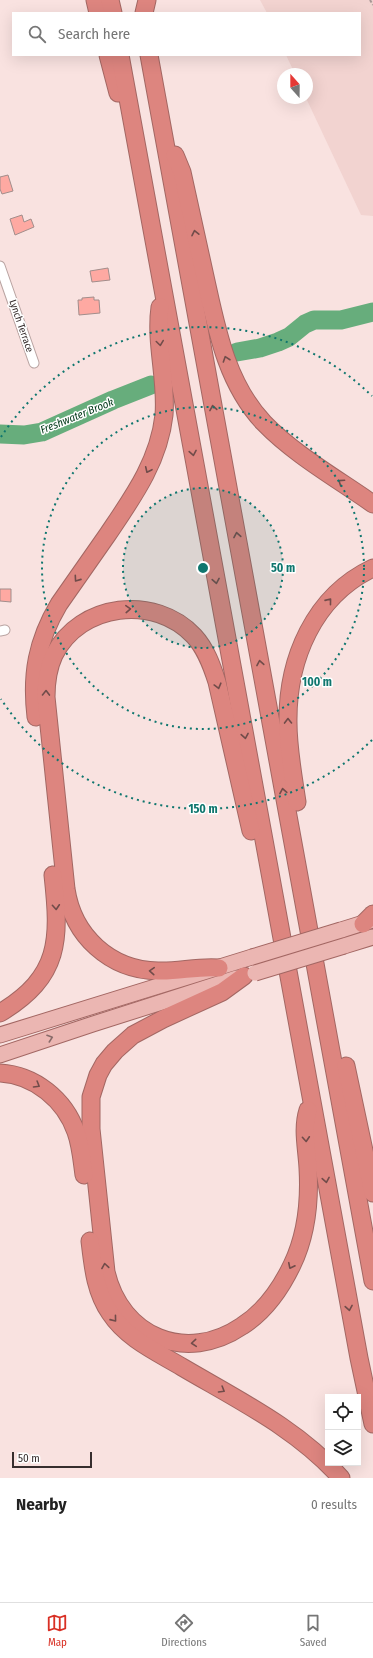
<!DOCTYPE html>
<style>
body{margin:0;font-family:"Fira Sans Condensed",sans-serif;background:#f6f6f6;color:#222}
.controls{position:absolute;right:12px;bottom:12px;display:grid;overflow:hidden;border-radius:0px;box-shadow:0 4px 16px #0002}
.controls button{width:36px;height:36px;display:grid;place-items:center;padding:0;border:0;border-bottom:1px solid #e0e0e0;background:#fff;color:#222;font:20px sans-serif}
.compass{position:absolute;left:277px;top:68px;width:36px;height:36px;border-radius:50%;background:#fff;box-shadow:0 4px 16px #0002;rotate:339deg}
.scale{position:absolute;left:12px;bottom:10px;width:80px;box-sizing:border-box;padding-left:4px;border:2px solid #372e2e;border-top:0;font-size:11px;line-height:14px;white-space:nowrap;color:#372e2e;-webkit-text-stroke:3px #fff;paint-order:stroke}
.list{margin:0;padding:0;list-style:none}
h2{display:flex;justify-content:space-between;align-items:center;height:52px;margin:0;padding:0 16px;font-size:17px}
h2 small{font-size:13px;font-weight:400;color:#767676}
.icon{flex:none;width:22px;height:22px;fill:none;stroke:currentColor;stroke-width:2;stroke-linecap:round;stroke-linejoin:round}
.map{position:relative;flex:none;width:373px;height:1478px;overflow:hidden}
.search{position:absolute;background:#fff;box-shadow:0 4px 16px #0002;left:12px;right:12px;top:12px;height:44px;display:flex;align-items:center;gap:10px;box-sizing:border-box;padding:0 14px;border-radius:0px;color:#767676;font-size:15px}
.sheet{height:124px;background:#fff}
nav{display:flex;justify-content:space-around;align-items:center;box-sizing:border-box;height:56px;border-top:1px solid #e0e0e0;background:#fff;font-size:11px;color:#767676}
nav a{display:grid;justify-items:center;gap:2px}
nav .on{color:#d93025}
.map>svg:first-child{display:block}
.built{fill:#f2d3d0}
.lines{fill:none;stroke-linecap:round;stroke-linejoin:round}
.river{stroke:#67ad7c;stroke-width:19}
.building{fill:#fea9a2;stroke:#a28d8b}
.minor-casing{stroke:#b9a4a2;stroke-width:11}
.primary-casing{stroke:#a36763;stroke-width:17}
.motorway-casing{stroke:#a36763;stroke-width:19}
.path{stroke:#a89695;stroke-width:2;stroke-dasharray:3 2;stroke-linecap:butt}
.minor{stroke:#fff;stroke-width:9}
.primary{stroke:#ebb6b2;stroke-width:15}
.motorway{stroke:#dd857f;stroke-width:17}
.primary-bridge-casing{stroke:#a36763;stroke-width:17;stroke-linecap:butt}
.primary-bridge{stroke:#ebb6b2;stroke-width:15}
.oneway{stroke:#714c4a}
.oneway2{stroke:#886b69}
.ring{fill:none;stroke:#0f766e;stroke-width:2;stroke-dasharray:2 4}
.labels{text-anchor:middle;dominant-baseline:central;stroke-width:3;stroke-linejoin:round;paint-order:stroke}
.street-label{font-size:10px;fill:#372e2e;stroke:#fff}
.water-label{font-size:11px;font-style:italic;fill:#003818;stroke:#fff}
.centre{fill:#0f766e;stroke:#fff;stroke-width:2}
.ring-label{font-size:12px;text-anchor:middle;font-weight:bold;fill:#0f766e;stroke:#fff;stroke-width:3;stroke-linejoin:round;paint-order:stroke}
</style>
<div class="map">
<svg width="373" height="1478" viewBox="0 0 373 1478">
<rect width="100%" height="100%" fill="#f9e2e0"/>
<polygon class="built" points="260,0 373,0 373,216 361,215 306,98 307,74 295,74 286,55 360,55 360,13 267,13"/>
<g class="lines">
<g class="river">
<polyline points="237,352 260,348 278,342 289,337 305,324 314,320 341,320 373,312"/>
<polyline points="0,434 24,435 42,432 113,400 151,385"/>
</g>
</g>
<g class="building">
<polygon points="8,175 13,191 2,194 0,189 0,177"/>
<polygon points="22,215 24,222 31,219 34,227 15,235 10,219"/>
<polygon points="108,268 110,280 92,282 90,271"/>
<polygon points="94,297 94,300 99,300 100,313 79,315 78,300 82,300 82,298"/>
<polygon points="0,589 11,589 11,602 0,601"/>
</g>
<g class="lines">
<defs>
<g id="minor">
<polyline points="0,266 34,363"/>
<polyline points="0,631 5,630"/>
</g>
<g id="primary">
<polyline points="341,930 373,920"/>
<polyline points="344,946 373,937"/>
<polyline points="0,1035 252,957"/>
<polyline points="0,1055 93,1024 237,978"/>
</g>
<g id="motorway">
<polyline points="95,0 98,13"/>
<polyline points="110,0 113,13"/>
<polyline points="144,13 147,0"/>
<polyline points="108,55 118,93"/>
<polyline points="120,55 359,1358 373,1424"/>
<polyline points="149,55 373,1281"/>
<path d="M175,155l7,17c8,36 16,73 24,109 11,50 21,103 58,142 31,32 72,55 109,81"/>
<path d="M36,717c-5,-43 1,-76 23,-113 16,-23 33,-47 49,-70 25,-37 51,-73 56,-119 3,-36 -9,-72 -4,-108"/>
<path d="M297,802c-4,-27 -9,-53 -9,-79 -1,-64 26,-127 85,-155"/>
<polyline points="363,924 373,914"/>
<path d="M219,968c-21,-2 -41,4 -61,3 -48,-1 -85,-35 -92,-82l-20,-192c0,-14 2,-29 8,-42 26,-52 101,-61 140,-19 12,13 18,30 23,46l34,149"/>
<path d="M244,976l-22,16 -59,27 -30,16 -18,16 -11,13 -6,11 -7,22v32l15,143c15,65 80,92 136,54 22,-14 39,-38 50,-61 15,-31 18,-63 16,-97 -1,-20 -6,-39 0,-58"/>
<path d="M0,1013c61,-37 60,-73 53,-138"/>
<polyline points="346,1066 373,1193"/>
<path d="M0,1073c35,2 65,27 76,59 5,14 6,29 8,43"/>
<path d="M90,1241c3,25 5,50 20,72 17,26 47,39 72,54 56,33 116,62 159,111"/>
</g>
</defs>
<use href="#minor" class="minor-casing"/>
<use href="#primary" class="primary-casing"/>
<use href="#motorway" class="motorway-casing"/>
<polyline class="path" points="370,0 373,5"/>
<use href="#minor" class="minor"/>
<use href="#primary" class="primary"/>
<use href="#motorway" class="motorway"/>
<defs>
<g id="primary-bridge">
<polyline points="252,957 341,930"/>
<polyline points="255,973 344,946"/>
</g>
</defs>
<use href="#primary-bridge" class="primary-bridge-casing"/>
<use href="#primary-bridge" class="primary-bridge"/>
</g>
<defs><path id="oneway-chevron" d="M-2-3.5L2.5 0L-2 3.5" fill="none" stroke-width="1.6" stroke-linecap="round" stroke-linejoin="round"/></defs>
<g class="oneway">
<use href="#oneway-chevron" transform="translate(195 233) rotate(-102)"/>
<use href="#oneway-chevron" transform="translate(160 343) rotate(82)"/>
<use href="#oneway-chevron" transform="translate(226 359) rotate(-109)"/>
<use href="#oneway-chevron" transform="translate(213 408) rotate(-100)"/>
<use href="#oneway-chevron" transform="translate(193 453) rotate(80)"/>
<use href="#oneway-chevron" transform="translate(148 470) rotate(115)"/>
<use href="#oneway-chevron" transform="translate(341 482) rotate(-146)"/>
<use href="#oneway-chevron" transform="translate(237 535) rotate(-100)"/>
<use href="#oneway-chevron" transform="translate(77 579) rotate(125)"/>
<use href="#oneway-chevron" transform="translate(216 581) rotate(80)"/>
<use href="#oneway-chevron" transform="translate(329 601) rotate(-51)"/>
<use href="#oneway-chevron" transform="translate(128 609) rotate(-3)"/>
<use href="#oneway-chevron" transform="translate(260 663) rotate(-100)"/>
<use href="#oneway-chevron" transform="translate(218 686) rotate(75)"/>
<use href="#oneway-chevron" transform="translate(46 693) rotate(-89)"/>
<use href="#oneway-chevron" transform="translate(288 721) rotate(-91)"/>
<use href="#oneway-chevron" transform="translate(245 736) rotate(80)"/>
<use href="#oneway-chevron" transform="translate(283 791) rotate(-100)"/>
<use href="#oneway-chevron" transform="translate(56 907) rotate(86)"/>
<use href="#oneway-chevron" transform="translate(152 971) rotate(-176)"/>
<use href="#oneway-chevron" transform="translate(37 1085) rotate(31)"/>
<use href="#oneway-chevron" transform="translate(306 1139) rotate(86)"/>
<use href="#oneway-chevron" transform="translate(326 1180) rotate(80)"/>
<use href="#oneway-chevron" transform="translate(105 1266) rotate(-99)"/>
<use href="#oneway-chevron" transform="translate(291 1266) rotate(116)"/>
<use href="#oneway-chevron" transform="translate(349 1308) rotate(80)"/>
<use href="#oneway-chevron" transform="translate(114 1319) rotate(51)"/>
<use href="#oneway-chevron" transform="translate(194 1343) rotate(175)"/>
<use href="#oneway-chevron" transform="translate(222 1390) rotate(31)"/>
</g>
<use class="oneway2" href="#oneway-chevron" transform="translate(50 1038) rotate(-19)"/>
<circle cx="203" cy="568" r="80" fill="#0f766e" fill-opacity=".12"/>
<g class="ring">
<circle cx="203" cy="568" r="80"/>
<circle cx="203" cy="568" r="161"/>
<path d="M372 740A241 241 0 0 1 1 699M1 437A241 241 0 0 1 372 396"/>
</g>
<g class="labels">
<g class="street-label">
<text transform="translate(21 326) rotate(71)">Lynch Terrace</text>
</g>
<g class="water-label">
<text transform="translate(77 416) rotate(-22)">Freshwater Brook</text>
</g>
</g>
<circle cx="203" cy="568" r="6" class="centre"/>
<g class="ring-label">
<text x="283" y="572">50 m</text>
<text x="317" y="686">100 m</text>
<text x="203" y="813">150 m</text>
</g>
</svg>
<div class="controls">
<button><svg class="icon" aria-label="locate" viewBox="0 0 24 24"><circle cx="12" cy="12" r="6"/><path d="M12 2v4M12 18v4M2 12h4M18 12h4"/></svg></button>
<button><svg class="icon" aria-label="layers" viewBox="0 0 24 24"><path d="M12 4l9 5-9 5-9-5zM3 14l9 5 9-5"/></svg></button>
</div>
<svg class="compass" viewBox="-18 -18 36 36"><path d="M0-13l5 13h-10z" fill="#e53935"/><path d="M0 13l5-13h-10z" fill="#767676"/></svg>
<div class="scale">50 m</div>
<div class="search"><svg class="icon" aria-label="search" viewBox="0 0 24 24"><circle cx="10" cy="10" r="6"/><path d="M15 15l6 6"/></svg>Search here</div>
</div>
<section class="sheet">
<h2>Nearby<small>0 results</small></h2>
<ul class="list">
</ul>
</section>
<nav>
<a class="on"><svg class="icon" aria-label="map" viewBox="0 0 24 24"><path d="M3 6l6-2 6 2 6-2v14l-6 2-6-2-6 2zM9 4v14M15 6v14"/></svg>Map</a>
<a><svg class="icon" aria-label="directions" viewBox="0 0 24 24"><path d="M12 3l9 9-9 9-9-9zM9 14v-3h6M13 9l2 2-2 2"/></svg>Directions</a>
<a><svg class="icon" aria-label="saved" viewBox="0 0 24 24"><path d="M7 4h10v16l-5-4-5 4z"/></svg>Saved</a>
</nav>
